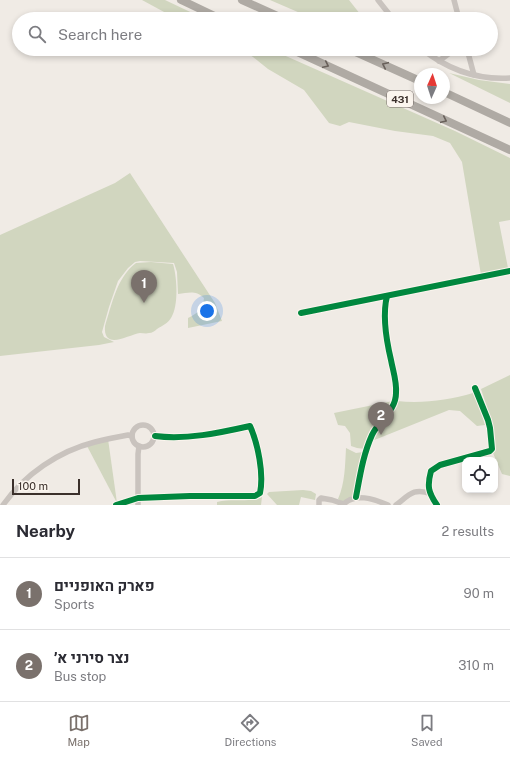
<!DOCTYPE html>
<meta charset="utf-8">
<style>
body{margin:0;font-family:"Public Sans",Heebo,sans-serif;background:#f7f7f7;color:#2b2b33}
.controls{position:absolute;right:12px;bottom:12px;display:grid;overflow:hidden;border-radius:8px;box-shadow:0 2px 6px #0003}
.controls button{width:36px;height:36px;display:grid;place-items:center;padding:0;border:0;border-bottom:1px solid #e1e1e2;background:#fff;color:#2b2b33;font:20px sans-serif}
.compass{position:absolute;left:414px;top:68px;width:36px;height:36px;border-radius:50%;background:#fff;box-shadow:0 2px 6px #0003;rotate:3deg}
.scale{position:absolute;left:12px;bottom:10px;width:68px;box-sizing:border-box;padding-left:4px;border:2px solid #3b302b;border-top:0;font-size:11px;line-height:14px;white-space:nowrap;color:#3b302b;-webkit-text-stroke:3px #fbf5ee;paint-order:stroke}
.you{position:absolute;left:207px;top:311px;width:14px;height:14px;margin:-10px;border:3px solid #fff;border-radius:50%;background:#1a73e8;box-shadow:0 0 0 6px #1a73e833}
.badge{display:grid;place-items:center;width:26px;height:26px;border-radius:50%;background:#7a716c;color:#fff;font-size:13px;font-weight:700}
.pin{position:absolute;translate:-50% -33px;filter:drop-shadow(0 1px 2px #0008)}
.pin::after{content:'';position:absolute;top:21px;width:14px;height:12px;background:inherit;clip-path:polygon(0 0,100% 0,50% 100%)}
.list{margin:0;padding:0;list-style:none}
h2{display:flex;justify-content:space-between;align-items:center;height:52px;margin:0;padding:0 16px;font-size:17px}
h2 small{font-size:13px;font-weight:400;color:#7c7c81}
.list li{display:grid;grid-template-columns:26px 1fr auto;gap:12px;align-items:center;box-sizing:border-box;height:72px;padding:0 16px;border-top:1px solid #e1e1e2}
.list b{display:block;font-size:15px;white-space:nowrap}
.list p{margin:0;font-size:13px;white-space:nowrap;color:#7c7c81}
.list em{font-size:13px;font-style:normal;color:#7c7c81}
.icon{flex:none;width:22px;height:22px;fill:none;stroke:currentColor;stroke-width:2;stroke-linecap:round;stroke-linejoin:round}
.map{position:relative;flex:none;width:510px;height:505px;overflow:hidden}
.search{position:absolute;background:#fff;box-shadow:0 2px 6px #0003;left:12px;right:12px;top:12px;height:44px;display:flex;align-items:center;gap:10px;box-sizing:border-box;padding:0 14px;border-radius:22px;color:#7c7c81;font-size:15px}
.sheet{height:196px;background:#fff}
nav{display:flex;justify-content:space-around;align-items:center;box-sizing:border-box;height:56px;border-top:1px solid #e1e1e2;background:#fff;font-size:11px;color:#7c7c81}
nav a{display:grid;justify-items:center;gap:2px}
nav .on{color:#7a716c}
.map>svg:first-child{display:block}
.green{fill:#d1d6bf}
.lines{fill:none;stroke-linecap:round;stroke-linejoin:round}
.minor{stroke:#c9c3be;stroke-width:5.5}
.highway{stroke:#afaaa4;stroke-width:8}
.cycleway-casing{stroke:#fbf5ee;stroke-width:8}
.cycleway{stroke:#00873e;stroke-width:6}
.oneway{stroke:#69615b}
.labels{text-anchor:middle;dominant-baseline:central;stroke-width:4;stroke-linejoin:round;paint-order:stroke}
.shield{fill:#fbf5ee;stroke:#756b66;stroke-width:1}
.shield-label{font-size:10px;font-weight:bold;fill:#3b302b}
</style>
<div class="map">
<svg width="510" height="505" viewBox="0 0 510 505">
<rect width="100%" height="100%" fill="#f0ebe5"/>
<g class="green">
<polygon points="142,0 165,0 205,19 177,19"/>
<polygon points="270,0 349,0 364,19 314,19"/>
<polygon points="240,49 270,49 455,131 510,158 510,220 499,222 508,268 481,275 462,162 450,143 433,136 395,131 349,122 340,126 329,123 304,90 268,69 253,57"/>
<polygon points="449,73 479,80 510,84 510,103"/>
<path d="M130,173l85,130 7,18 -34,7v-10c10,-5 15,-9 16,-20 -9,-8 -15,-5 -26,-4l-1,-22 -3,-9 -34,-2 -5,1 -7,6 -10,13 -9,26 -7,25 2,5 10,5 -15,3 -99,11v-121l115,-52z"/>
<path d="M151,262l22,2c4,13 6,42 -2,54 -3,5 -9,8 -14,11 -2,2 -5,4 -8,4 -3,1 -6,0 -9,0 -12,2 -37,18 -35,-7 7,-22 12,-49 31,-63z"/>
<path d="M510,375v101l-8,-2 -9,-21c6,-20 -6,-44 -12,-64z"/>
<path d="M473,393l4,7 8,25 -8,1 -17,-15 -11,-1 -77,31 4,-10 21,-30c25,3 52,-1 76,-8z"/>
<polygon points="393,401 365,449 357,448 351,446 350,433 345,426 338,425 334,413"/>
<polygon points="108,439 117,503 87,446"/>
<path d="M346,448l10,5 7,-1 -8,42 -12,8 -5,-3c7,-16 7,-33 8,-51z"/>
<polygon points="303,490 311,491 316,494 315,500 301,497 299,505 277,505 267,494 269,492"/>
<path d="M262,497l-1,8h-44v-3c15,-4 33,1 45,-5z"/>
</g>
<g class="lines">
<g class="minor">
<polyline points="378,0 393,19"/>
<polyline points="454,0 459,19"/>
<path d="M422,49c25,20 55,31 88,29"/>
<polyline points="467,49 474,75"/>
<polyline points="439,61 455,49"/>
<polyline points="301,313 510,271"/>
<circle cx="143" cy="436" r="11"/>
<path d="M356,497c4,-21 7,-42 16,-62 7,-15 24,-24 24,-42 1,-11 -3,-22 -5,-33 -5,-21 -9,-44 -4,-64"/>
<path d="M3,505c22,-31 56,-54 92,-63 11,-3 22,-5 33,-7l4,1"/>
<path d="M116,505l22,-7 52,-2h65l5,-3c4,-19 -2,-49 -10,-67 -31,7 -64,14 -95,10"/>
<polyline points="138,505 138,454 139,446"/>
<polyline points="319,505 319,500 321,498 332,500 344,504"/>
<path d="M343,505c11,-13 31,-6 45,0"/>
<path d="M396,505c13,-10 18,-18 35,-11"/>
<path d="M437,505c-9,-13 -10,-19 -6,-34l9,-6 50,-14 2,-2 -2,-21 -2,-8 -13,-32"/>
</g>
<g class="highway">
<polyline points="181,0 221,19"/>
<polyline points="242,0 284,19"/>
<polyline points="291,49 510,150"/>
<polyline points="349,49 420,81"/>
<polyline points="444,92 510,123"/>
</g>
<defs>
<g id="cycleway">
<polyline points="301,313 510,271"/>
<path d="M356,497c4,-21 7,-42 16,-62 7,-15 24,-24 24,-42 1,-11 -3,-22 -5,-33 -5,-21 -9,-44 -4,-64"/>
<path d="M116,505l22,-7 52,-2h65l5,-3c4,-19 -2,-49 -10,-67 -31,7 -64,14 -95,10"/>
<path d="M437,505c-9,-13 -10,-19 -6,-34l9,-6 50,-14 2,-2 -2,-21 -2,-8 -13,-32"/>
</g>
</defs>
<use href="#cycleway" class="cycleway-casing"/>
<use href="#cycleway" class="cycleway"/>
</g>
<defs><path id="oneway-chevron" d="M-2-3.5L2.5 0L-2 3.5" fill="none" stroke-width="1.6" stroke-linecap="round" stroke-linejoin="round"/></defs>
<g class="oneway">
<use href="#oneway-chevron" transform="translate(326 65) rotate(25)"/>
<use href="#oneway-chevron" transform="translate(385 65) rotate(-155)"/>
<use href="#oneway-chevron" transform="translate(444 120) rotate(25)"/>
</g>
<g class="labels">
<rect class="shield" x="387" y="91" width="26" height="16" rx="3"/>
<g class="shield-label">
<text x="400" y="99">431</text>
</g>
</g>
</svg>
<div class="controls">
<button><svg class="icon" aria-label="locate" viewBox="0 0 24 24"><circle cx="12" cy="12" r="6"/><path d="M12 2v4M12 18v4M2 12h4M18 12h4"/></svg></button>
</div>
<svg class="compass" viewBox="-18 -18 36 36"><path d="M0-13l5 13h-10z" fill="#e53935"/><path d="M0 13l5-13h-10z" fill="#7c7c81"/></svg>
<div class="scale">100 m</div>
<div class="you"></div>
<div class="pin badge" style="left:144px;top:303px">1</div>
<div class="pin badge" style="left:381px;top:435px">2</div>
<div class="search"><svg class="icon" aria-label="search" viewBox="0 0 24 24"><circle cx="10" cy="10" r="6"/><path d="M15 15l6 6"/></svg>Search here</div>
</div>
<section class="sheet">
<h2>Nearby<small>2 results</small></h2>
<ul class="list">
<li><span class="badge">1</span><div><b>פארק האופניים</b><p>Sports</p></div><em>90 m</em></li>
<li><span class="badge">2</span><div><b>נצר סירני א׳</b><p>Bus stop</p></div><em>310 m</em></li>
</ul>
</section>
<nav>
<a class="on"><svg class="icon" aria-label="map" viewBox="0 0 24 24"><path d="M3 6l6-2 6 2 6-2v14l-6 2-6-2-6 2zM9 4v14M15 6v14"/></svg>Map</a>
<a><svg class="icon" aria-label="directions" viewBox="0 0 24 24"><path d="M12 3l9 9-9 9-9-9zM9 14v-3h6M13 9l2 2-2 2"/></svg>Directions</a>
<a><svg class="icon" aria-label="saved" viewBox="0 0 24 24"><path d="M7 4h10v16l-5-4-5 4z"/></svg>Saved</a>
</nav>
